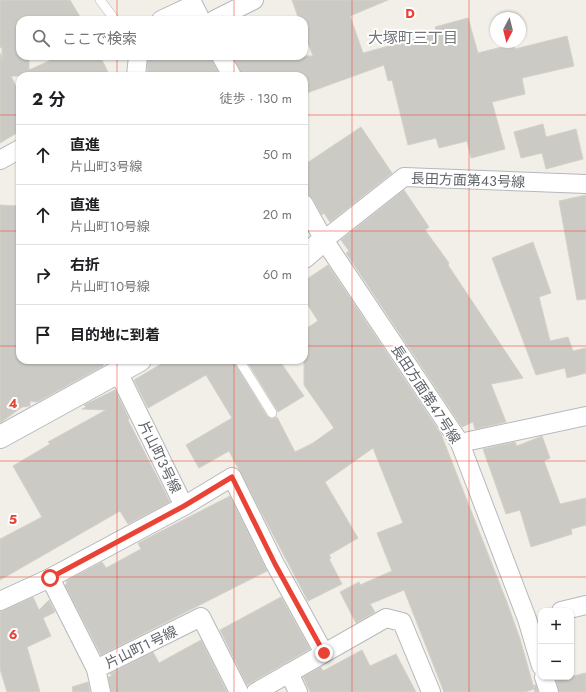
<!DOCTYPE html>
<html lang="ja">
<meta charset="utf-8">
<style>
body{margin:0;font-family:Jost,"Noto Sans JP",sans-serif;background:#f2f2f2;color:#202124}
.controls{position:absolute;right:12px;bottom:12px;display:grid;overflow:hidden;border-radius:8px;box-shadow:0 1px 3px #0004}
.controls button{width:36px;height:36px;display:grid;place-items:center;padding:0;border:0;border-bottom:1px solid #e0e0e0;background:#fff;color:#202124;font:20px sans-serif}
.compass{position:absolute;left:490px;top:12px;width:36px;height:36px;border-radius:50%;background:#fff;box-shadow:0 1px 3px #0004;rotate:187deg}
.stop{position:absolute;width:12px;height:12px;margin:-9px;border:3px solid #ea4335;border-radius:50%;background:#fff}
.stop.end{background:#ea4335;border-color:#fff;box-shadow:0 1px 4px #0008}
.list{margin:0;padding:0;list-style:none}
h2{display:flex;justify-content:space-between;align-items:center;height:52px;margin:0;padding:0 16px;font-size:17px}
h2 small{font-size:13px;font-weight:400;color:#757577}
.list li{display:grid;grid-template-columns:26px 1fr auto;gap:12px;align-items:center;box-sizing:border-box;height:60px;padding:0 16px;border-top:1px solid #e0e0e0}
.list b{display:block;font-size:15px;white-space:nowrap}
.list p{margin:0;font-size:13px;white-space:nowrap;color:#757577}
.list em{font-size:13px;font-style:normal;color:#757577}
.icon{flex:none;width:22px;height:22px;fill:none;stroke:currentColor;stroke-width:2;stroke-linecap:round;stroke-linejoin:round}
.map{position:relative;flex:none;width:586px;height:692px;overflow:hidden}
.search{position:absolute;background:#fff;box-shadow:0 1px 3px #0004;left:16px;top:16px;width:292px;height:44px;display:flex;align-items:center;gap:10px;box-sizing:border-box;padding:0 14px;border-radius:12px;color:#757577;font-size:15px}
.panel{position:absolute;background:#fff;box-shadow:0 1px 3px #0004;left:16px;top:72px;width:292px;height:292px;border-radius:12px}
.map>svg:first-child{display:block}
.building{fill:#cccac5;stroke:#d6d1c6}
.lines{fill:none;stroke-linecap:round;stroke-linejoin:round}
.lane-casing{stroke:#b5b8bc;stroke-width:10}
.street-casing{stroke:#b5b8bc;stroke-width:20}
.secondary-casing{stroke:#b6babf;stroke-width:24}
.lane{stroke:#fff;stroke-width:9}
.street{stroke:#fff;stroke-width:18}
.secondary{stroke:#fff;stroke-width:22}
.route{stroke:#ea4335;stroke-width:5}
.grid{fill:none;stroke:#ea4335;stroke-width:1;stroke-opacity:0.55}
.labels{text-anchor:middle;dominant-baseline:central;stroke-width:4;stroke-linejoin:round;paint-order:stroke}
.street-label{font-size:14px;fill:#5f6368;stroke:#fff}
.neighbourhood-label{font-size:15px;fill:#70757a;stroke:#fff}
.grid-label{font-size:13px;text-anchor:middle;font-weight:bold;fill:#ea4335;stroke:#fff;stroke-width:4;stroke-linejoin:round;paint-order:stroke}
</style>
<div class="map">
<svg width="586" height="692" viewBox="0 0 586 692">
<rect width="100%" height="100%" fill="#f1efe8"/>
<g class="building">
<polygon points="0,0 70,0 82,20 20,20 20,56 29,56 29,70 60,56 100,56 110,76 11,76 20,95 20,131 0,143 0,53 2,58 2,47 0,48"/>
<polygon points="292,0 388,0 350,16 363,53 437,33 435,27 468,18 478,53 514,44 515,49 567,36 574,66 522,78 525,94 492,102 505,149 471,158 467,141 439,148 436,138 408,145 392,80 388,81 384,65 304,94 304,76 242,76 233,56 313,56 304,33 304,20 299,20"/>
<polygon points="148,56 211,56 220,76 147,76"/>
<polygon points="543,124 546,137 576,129 583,159 546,169 542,153 521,158 514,132"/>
<polygon points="361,127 392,173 330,222 324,213 322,215 313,199 304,194 304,165"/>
<polygon points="404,190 429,227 425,230 449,263 448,265 523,378 491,384 506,422 475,429 473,422 462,427 346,253 349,251 341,240"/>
<polygon points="586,195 586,299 577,300 559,201"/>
<polygon points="0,205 20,206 20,360 104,360 103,366 37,402 30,401 30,406 22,407 0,423"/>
<polygon points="533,242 551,293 539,297 550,341 568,337 573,351 586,348 586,373 567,378 565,368 536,375 492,258"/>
<polygon points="328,265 441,434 508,605 520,639 534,688 534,685 536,685 538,692 535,692 534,689 525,692 444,692 404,590 370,604 375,612 356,623 340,592 359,582 360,585 392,571 377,533 403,523 373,448 325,482 358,538 329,555 331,558 329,559 342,584 308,601 229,451 199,468 186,445 232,418 206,375 148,408 134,380 168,360 233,360 267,416 272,419 277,417 295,452 313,443 334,428 304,385 304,330 318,321 304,299 304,281"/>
<polygon points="246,360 279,360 304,396 278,412"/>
<polygon points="115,390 129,419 128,420 170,502 128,524 120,511 0,580 0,539 42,517 13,466 50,444 48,442 106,410 82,409 86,407 84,405"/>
<polygon points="542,436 550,458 544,461 560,504 586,498 586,525 571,529 572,534 531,547 520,510 506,514 483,449 515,442 517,446"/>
<polygon points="230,496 267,571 101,655 65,585 67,583 66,581 102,562 106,568 141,549 138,543"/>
<polygon points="33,597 39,610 49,600 55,612 43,618 51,636 27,647 40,692 7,692 0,669 0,612"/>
<polygon points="281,597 310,649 247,685 220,630"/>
<polygon points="201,640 227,692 111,692 108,677 112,676 110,674 153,652 159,663"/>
<polygon points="362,650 370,666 396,654 416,692 310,692 303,677 321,667 323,671"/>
<polygon points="586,673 586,692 559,692 556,680"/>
<polygon points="88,682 90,692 73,692 72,687"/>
</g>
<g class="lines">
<defs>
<g id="lane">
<polyline points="100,0 115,20"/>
<polyline points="239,360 272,413"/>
</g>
<g id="street">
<polyline points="191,0 201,20"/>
<polyline points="161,20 193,5"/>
<polyline points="214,20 254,0"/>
<polyline points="221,56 232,76"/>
<polyline points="136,76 138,56"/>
<polyline points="0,160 20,149"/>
<polyline points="304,204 324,240 460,443 527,619 541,666"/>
<polyline points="324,240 404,177 586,184"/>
<polyline points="460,443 586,416"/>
<polyline points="184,506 232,477 275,564 324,653"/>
<polyline points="50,578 96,669 201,617 239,692"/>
<polyline points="0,601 50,578 184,506 118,372 119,360"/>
<polyline points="561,611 586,605"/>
<polyline points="96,669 101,692"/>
<polyline points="289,673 298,692"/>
<polyline points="544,677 549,692"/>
<polyline points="256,692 386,618 402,622 431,692"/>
</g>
<g id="secondary">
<polyline points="304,257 324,240"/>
<polyline points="0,437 140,360"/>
</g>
</defs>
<use href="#lane" class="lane-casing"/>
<use href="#street" class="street-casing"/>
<use href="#secondary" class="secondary-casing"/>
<use href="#lane" class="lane"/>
<use href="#street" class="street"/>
<use href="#secondary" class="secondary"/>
</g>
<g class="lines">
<polyline class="route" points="50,578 184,506 232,477 275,564 324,653"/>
</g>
<path class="grid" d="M117,0v20M234,0v20M352,0v692M469,0v692M117,56v20M234,56v20M0,115h20M304,115h282M0,231h20M304,231h282M0,346h20M304,346h282M117,360v332M234,360v332M0,461h586M0,577h586"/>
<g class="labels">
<g class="street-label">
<text transform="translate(468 180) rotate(2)">長田方面第４３号線</text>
<text transform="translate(426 394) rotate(57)">長田方面第４７号線</text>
<text transform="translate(160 457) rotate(64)">片山町３号線</text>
<text transform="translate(141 647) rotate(-26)">片山町１号線</text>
</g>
<g class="neighbourhood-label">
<text x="413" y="38">大塚町三丁目</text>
</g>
</g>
<g class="grid-label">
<text x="410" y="18">D</text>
<text x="13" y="408">4</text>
<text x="13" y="524">5</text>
<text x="13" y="639">6</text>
</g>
</svg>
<div class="controls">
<button>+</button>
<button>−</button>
</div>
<svg class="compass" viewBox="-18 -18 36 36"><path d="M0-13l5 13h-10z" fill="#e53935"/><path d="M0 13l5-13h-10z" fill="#757577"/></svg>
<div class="stop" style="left:50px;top:578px"></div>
<div class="stop end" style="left:324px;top:653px"></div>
<div class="search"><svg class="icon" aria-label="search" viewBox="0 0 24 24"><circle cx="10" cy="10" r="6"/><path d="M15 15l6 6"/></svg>ここで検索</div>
<section class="panel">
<h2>2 分<small>徒歩 · 130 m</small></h2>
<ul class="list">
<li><svg class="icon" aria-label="ahead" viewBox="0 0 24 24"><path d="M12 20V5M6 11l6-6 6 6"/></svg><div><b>直進</b><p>片山町３号線</p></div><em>50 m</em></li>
<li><svg class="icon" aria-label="ahead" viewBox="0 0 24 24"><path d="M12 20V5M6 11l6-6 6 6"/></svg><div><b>直進</b><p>片山町１０号線</p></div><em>20 m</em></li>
<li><svg class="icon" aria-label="right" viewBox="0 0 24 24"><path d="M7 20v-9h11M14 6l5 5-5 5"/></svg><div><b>右折</b><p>片山町１０号線</p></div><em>60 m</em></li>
<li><svg class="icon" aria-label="arrive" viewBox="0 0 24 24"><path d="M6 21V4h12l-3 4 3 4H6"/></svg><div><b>目的地に到着</b></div></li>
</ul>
</section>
</div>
